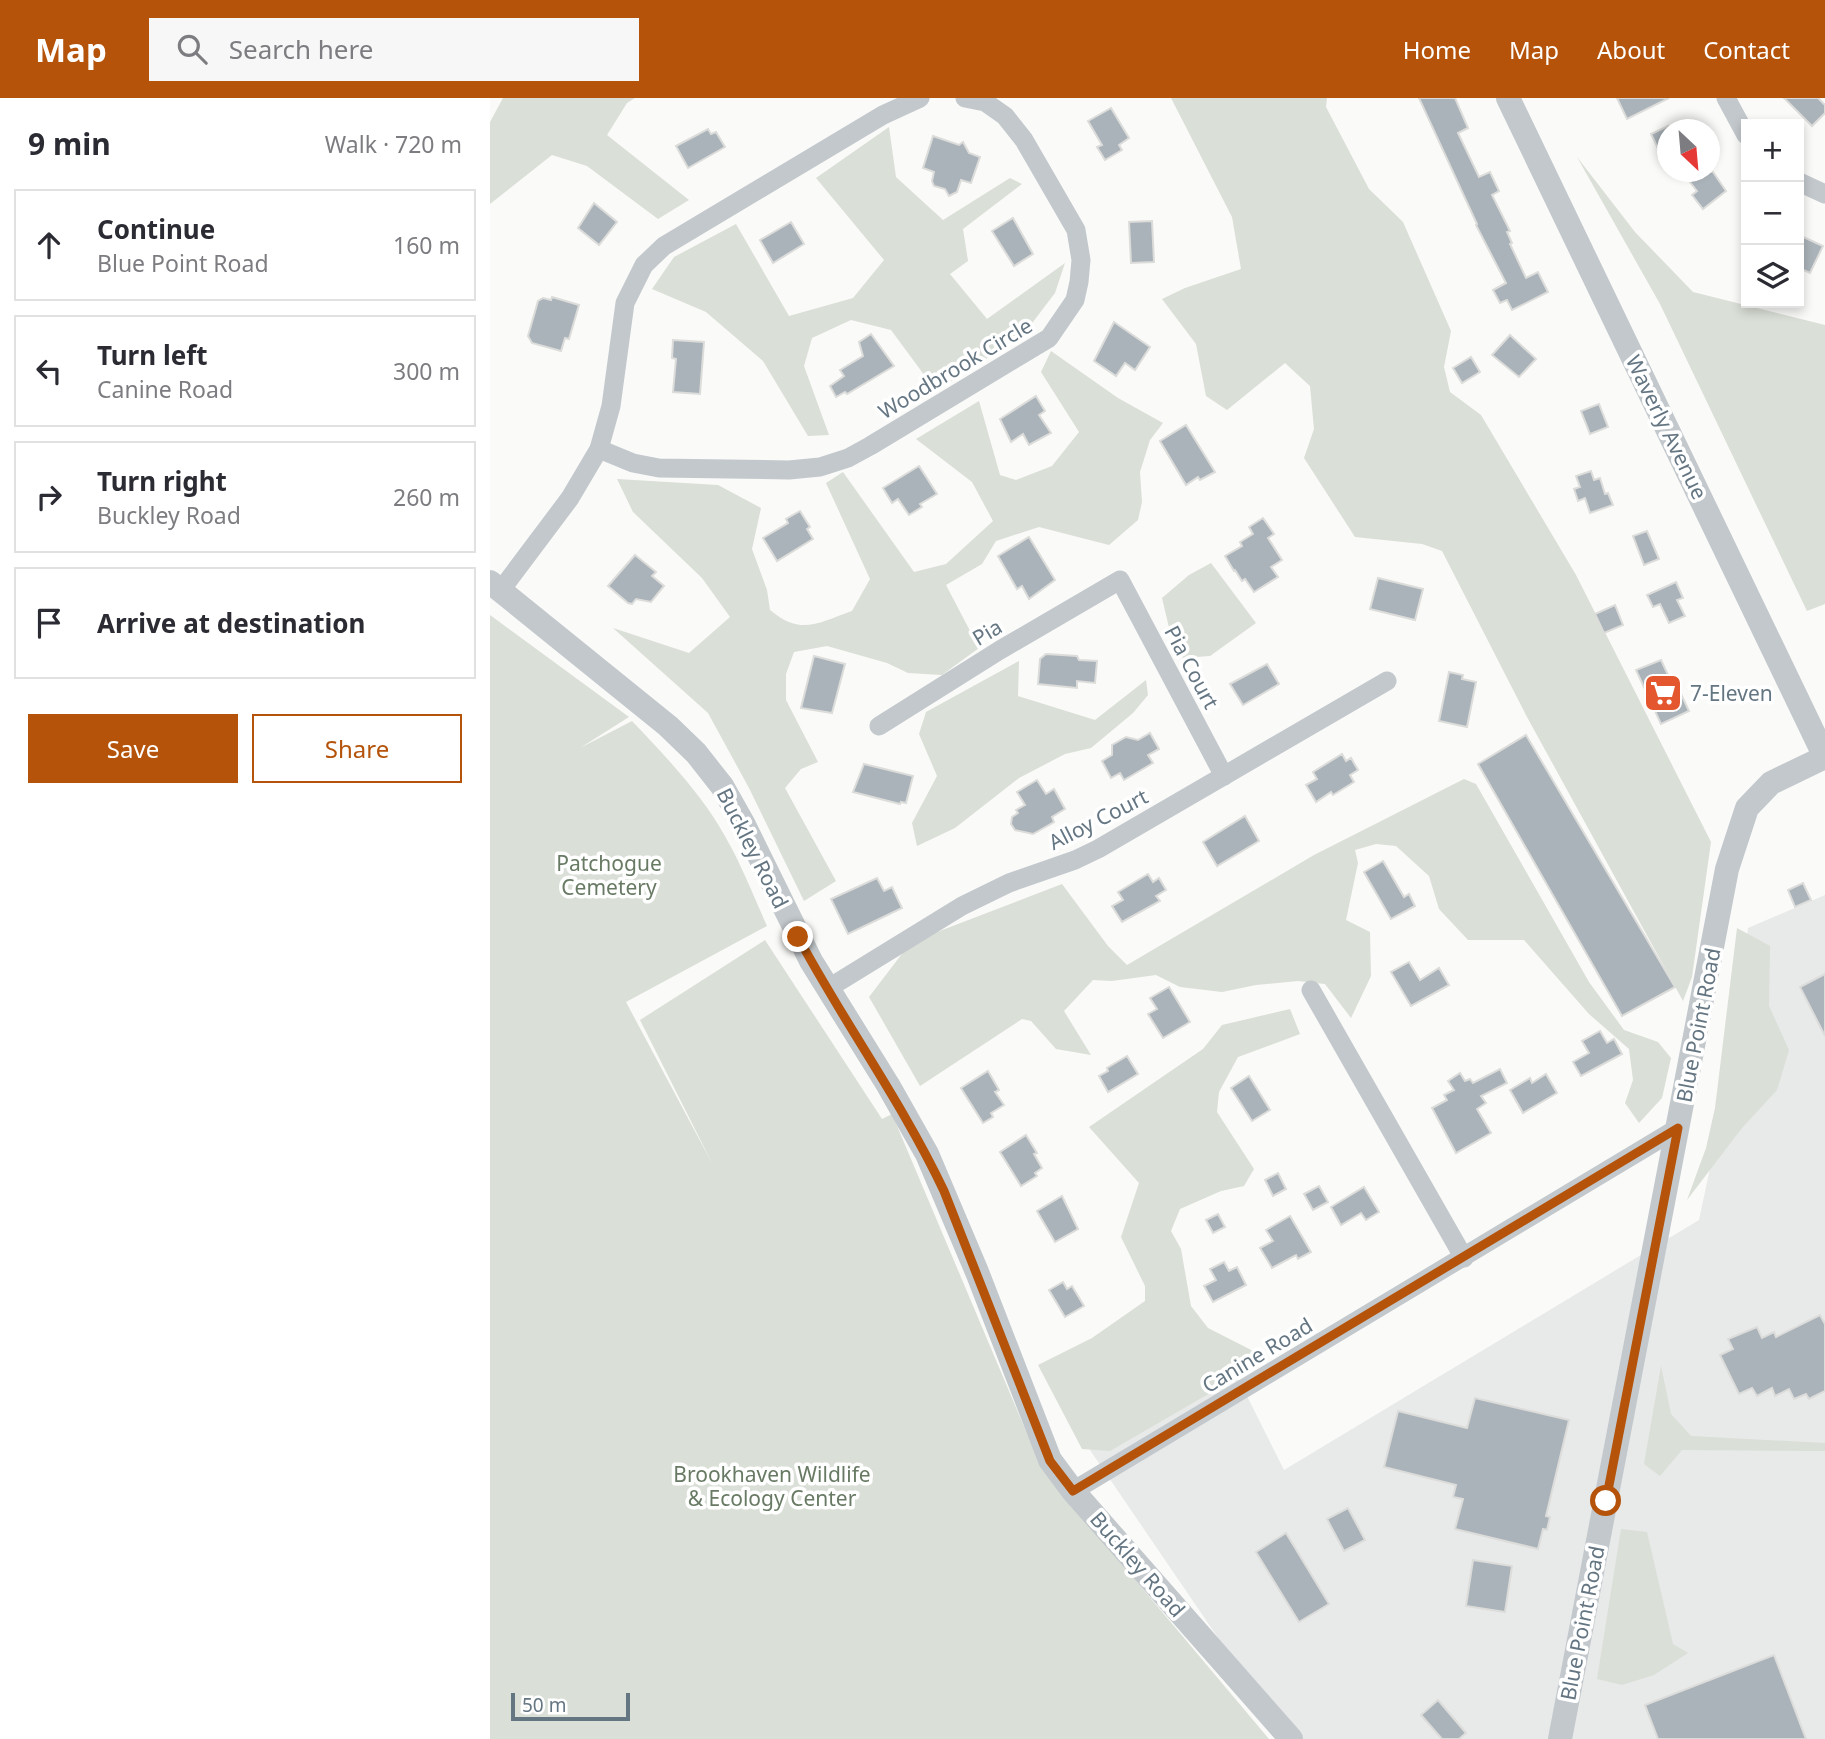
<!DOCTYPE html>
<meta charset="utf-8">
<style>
body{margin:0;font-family:"Noto Sans",sans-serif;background:#f7f7f7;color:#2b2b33}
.controls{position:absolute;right:21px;top:21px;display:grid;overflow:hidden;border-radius:0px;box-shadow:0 4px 10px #0003}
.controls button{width:63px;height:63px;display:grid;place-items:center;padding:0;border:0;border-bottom:2px solid #e1e1e2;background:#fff;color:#2b2b33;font:35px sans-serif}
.compass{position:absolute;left:1167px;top:21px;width:63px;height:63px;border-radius:50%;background:#fff;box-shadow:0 4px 10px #0003;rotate:154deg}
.scale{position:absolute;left:21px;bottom:18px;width:119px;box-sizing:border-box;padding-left:7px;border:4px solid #657683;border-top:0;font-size:19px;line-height:24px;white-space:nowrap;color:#657683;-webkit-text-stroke:5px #fff;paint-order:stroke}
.stop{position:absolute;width:21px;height:21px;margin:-16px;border:5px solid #b45309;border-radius:50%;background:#fff}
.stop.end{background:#b45309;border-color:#fff;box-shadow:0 2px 7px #0008}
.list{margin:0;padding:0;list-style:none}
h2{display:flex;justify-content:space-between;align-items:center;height:91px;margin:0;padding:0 28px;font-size:30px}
h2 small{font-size:23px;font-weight:400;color:#7c7c81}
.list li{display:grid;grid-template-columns:46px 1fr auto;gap:21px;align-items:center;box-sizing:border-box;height:112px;margin:0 14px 14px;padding:0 14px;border:2px solid #e1e1e2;border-radius:0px}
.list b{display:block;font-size:26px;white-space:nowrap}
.list p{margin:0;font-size:23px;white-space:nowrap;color:#7c7c81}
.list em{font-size:23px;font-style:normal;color:#7c7c81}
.actions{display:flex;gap:14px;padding:21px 28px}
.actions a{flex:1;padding:16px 0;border:2px solid #b45309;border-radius:0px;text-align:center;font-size:24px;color:#b45309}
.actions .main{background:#b45309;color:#fff}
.icon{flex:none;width:38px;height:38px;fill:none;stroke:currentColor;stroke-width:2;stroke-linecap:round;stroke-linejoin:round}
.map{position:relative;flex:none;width:1335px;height:1641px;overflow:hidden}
header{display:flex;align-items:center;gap:42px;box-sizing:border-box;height:98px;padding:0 35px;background:#b45309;color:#fff}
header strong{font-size:33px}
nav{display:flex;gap:38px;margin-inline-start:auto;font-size:24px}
.search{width:490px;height:63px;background:#f7f7f7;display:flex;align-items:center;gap:18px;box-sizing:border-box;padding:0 24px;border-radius:0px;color:#7c7c81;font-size:26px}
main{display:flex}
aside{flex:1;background:#fff}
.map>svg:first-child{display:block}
.built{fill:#e8e9e9}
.green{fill:#dadfd7}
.building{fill:#aab3b9;stroke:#dcdcda;stroke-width:2}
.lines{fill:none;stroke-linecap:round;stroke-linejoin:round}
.minor{stroke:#c3c8cc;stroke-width:19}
.tertiary{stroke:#c3c8cc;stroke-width:24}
.route{stroke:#b45309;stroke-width:9}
.labels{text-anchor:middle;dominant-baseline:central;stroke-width:7;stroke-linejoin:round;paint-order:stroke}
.street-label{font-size:21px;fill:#657683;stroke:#fff}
.poi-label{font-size:21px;fill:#657683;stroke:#fff;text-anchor:start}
.park-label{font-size:21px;fill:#687a64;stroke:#fff}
</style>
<header>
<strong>Map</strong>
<div class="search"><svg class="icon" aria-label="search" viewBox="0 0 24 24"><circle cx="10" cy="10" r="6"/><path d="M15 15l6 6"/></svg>Search here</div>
<nav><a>Home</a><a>Map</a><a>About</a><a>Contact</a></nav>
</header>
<main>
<aside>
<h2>9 min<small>Walk · 720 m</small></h2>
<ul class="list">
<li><svg class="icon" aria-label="ahead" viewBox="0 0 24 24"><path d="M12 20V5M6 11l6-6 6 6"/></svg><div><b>Continue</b><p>Blue Point Road</p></div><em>160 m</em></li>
<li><svg class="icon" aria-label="left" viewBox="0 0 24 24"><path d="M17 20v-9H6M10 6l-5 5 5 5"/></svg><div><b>Turn left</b><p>Canine Road</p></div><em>300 m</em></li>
<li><svg class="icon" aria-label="right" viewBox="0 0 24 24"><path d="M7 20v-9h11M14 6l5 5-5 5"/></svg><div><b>Turn right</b><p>Buckley Road</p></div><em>260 m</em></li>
<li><svg class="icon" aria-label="arrive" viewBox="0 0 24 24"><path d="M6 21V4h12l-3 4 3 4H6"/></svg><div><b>Arrive at destination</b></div></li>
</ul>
<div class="actions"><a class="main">Save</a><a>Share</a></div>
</aside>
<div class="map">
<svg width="1335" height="1641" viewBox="0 0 1335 1641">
<rect width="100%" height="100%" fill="#fafaf8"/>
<polygon class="built" points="1335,797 1335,1641 797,1641 600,1352 740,1264 794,1372 1209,1122 1241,972 1258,830"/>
<g class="green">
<polygon points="13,0 145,0 137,5 117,37 199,102 168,121 97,68 62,57 0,106 0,24"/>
<polygon points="681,0 837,0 836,9 879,91 913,124 961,233 954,269 960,294 991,317 1086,477 1221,744 1202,879 1193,903 1037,619 952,453 932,446 865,439 814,360 824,331 820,288 795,265 737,312 716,298 706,246 672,201 695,190 751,171 742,119"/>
<polygon points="399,29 406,79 453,122 520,80 532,86 473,131 478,163 460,176 497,221 575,165 565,195 533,237 446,293 401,232 361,222 322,240 314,268 339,337 318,338 273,263 216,214 162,191 184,159 246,126 299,218 363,200 394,162 326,80"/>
<polygon points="1087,59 1145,134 1203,194 1335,227 1335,506 1317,513 1170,206"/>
<path d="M561,253l67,47 45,25 -13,17 -10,32 2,30 -4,18 -29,25 -70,-18 -43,14 -14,23 -36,21 33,63 -37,27 -34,-2 -21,-10 -60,-17 -33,6 -8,22v26l32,62 -17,7 -16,19 51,93 -32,20 -55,-113 -41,-75 -95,-85 76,25 41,-36 -28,-39 -69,-66 -16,-33 101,6 43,23 -9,41 15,41 3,20c31,26 48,13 82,1l18,-32 -44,-96 17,-11 71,100 32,-8 47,-43 -21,-39 -56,-43 63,-38 21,74 16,5 36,-14 27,-34 -38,-60z"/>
<polygon points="721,465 766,525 720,558 693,560 681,538 672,500 699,477"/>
<path d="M0,517l139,102 -49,31 52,-27c34,36 70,73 94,117 16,28 28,59 41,88l-141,76 87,163 -73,-145 125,-80 117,179 10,-5 150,355 227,270h-779z"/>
<polygon points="529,563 528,598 605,622 656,582 658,597 643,615 601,650 575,656 529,680 465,730 427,748 422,725 447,678 429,636 436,614"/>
<polygon points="974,681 986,686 1099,884 1134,932 1168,944 1181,960 1172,1000 1149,1025 1135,1005 1143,982 1139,951 1099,916 1034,842 978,842 949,811 939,778 906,748 886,746 865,752 868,765 856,822 880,834 881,878 861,920 835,886 808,883 766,887 732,894 690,889 666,877 622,883 603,882 574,913 601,957 566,951 541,923 532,921 430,988 379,899 421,844 572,786 618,848 637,867 824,757"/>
<polygon points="1247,830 1280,848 1279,908 1299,952 1287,992 1252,1030 1197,1102 1216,1050 1225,1010"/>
<polygon points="800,911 810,936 748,959 729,994 727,1014 764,1071 754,1088 731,1093 690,1111 681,1133 691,1151 701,1208 718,1230 773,1258 720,1295 620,1353 592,1351 548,1267 602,1240 655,1203 655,1188 631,1139 649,1085 599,1029 713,951 732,927"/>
<polygon points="1171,1268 1181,1316 1201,1338 1335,1345 1335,1353 1192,1352 1170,1378 1154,1366"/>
<polygon points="1131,1431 1157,1434 1183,1546 1198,1555 1164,1577 1132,1587 1107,1581"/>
</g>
<g class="building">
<polygon points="929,0 965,0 978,30 968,35 989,79 1000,74 1009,93 1002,97 1020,133 1017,134 1022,145 1020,146 1036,180 1048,174 1058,194 1022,212 1017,202 1010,205 1003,192 1016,185 986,127 987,126"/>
<polygon points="1127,0 1179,0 1137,21"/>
<polygon points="1294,0 1328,0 1335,7 1335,15 1322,28"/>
<polygon points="621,10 639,40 629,47 632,52 615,62 607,49 612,47 598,23"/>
<polygon points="1178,28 1178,71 1161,36"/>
<polygon points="218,31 221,36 226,34 235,49 198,70 186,48"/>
<polygon points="443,38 469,47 473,44 479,55 490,59 481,85 471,82 467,94 459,98 455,91 444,88 442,83 444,74 433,70"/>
<polygon points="1192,74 1223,74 1236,93 1213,111 1202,97 1207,93"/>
<polygon points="104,105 127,124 109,147 88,130"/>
<polygon points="523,120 543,156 524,168 502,133"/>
<polygon points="662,123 664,164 641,165 639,124"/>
<polygon points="301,124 314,146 283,165 270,142"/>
<polygon points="1309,137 1333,148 1320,175 1309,170"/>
<polygon points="62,199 89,207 79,241 75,240 71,253 42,245 38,238 48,203 53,200 61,202"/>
<polygon points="624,224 660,249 645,272 635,265 626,278 604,263"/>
<polygon points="381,236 404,268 357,296 355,294 346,299 340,288 354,278 350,272 373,258 369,244"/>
<polygon points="1020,237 1046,261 1029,279 1002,257"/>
<polygon points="183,242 214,244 210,296 183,294 186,261 182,260"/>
<polygon points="981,259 990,274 972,285 963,270"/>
<polygon points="546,298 555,313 549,317 561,335 539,347 533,336 521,344 510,321"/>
<polygon points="1109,306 1118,329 1100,336 1091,313"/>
<polygon points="696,327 725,374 710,382 708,379 696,387 670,343"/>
<polygon points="429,368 447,396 430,406 432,409 419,417 408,401 402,405 393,390"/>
<polygon points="1101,373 1104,382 1110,380 1115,396 1118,395 1123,407 1100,415 1095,400 1088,403 1084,391 1090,389 1086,378"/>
<polygon points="310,413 320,429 317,431 323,441 287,463 273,440 298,425 296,421"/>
<polygon points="773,420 784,436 778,440 792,462 781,469 788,479 764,494 755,481 752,483 745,472 744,473 735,458 752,448 750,444 763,436 759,429"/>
<polygon points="1157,433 1169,461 1154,467 1143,438"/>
<polygon points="539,439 565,482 539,501 532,488 527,491 508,458"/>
<polygon points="145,457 166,474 162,478 174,488 161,504 146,501 142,506 138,505 118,488"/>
<polygon points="888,480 933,491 925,522 880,511"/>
<polygon points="1186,484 1193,500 1187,502 1195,518 1179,525 1170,506 1163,509 1157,497"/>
<polygon points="1125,507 1133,527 1114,535 1105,516"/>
<polygon points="556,556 587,558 589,562 607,563 605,585 587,583 587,590 548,586 550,561"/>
<polygon points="324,558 355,566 342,615 311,610"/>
<polygon points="1171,562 1178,577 1182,577 1199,613 1171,626 1146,572"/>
<polygon points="777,566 789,586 753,607 740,586"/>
<polygon points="959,574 973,577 972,581 986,584 977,629 949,623"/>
<polygon points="660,635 669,651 658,657 663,665 634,682 630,675 621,680 612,663 622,657 622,647 636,639 648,642"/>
<polygon points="1036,637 1185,889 1132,918 988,666"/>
<polygon points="852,656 856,663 861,660 868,672 860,677 864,684 843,697 841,694 826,704 816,687 827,681 823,674"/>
<polygon points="374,666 423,678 416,705 411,704 410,706 363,694"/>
<polygon points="547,682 556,696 564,691 575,711 562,719 564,724 543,736 525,732 521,726 522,719 528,715 526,712 535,707 527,694"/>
<polygon points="755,718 769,743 727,768 713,744"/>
<polygon points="893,763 914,799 919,796 925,808 901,821 874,774"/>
<polygon points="658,776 663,784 669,780 676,792 666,798 670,803 632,824 622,808 633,802 628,794"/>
<polygon points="387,780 394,793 402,789 412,810 358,836 341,801"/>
<polygon points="1313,785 1321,802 1305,809 1298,792"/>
<polygon points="919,864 930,882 949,870 959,887 921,908 901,874"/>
<polygon points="1335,876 1335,938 1310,889"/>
<polygon points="679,889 700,924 673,940 658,916 667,911 660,900"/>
<polygon points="1110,933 1117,945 1124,941 1132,956 1091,978 1083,964 1099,955 1092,943"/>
<polygon points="637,958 648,976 618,994 609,978 618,973 617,970"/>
<polygon points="1010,971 1017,985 991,998 996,1005 987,1011 1001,1035 966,1055 942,1010 957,1002 954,997 964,992 958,983 970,975 975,983 980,981 983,985"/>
<polygon points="498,973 509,992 505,994 514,1007 501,1015 503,1019 493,1025 471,990"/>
<polygon points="1056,976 1067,995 1033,1015 1020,992 1040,980 1042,985"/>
<polygon points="759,978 780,1012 762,1023 741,990"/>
<polygon points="536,1037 547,1055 544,1056 552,1070 545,1075 547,1078 531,1088 510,1054"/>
<polygon points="788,1075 796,1091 783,1098 775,1082"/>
<polygon points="829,1088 838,1104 823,1112 814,1096"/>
<polygon points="874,1089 889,1114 876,1122 871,1115 851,1127 841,1109"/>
<polygon points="572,1098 588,1131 565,1144 547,1113"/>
<polygon points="728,1116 735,1129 723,1135 716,1122"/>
<polygon points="800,1118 821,1154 808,1161 806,1157 782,1170 770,1150 783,1143 776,1132"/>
<polygon points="734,1164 739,1173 747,1169 756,1187 723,1204 714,1188 726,1182 720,1171"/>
<polygon points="573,1184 577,1191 582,1188 594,1208 575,1219 559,1192"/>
<polygon points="1330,1217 1335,1226 1335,1293 1319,1301 1316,1296 1304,1301 1299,1291 1285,1298 1282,1290 1267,1298 1262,1290 1249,1296 1230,1257 1243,1251 1238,1241 1267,1229 1272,1240 1284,1234 1286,1239"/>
<polygon points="985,1300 1079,1322 1056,1418 1060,1419 1057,1432 1053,1431 1048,1451 965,1431 973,1401 963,1399 966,1387 894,1369 908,1313 977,1330"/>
<polygon points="858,1410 875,1442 854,1453 837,1421"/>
<polygon points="796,1435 839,1506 809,1524 766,1454"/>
<polygon points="983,1462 1022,1468 1015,1514 976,1508"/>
<polygon points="1284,1557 1316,1641 1168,1641 1155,1607"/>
<polygon points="948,1602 976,1635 969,1641 952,1641 931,1617"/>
</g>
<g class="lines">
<g class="minor">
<polyline points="430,0 393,17 174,148 154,167 135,205 121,308 109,351 143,365 169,370 299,372 330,369 358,360 380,348 559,240 585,202 589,184 591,162 586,132 534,42 515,18 495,4 475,0"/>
<polyline points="1236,0 1256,37"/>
<polyline points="1309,84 1335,96"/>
<polyline points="11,492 80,400 109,351"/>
<polyline points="389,628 510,552 630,482 734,678"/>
<polyline points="337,891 472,808 519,785 585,762 608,751 897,583"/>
<polyline points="821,892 974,1160"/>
<polyline points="583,1393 1188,1030"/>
</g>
<g class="tertiary">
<polyline points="1018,0 1335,659"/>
<polyline points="0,484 178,628 206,655 232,688 254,727 321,863 398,987 437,1056 487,1174 560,1362 583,1393 801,1641"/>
<polyline points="1070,1641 1237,771 1257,710 1281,685 1335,659"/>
</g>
</g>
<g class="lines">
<path class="route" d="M308,839c46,86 104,165 146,254l106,270 23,30 605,-363 -72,373"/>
</g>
<defs>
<symbol id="supermarket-square" viewBox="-11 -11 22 22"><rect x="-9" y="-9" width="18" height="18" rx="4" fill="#e4572e" stroke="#fff"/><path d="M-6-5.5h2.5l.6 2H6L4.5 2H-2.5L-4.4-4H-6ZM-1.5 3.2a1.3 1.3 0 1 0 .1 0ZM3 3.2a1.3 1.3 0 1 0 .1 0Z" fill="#fff"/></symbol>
</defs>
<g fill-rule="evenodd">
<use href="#supermarket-square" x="1151" y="573" width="44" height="44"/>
</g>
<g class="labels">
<g class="street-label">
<text transform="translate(465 270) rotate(-31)">Woodbrook Circle</text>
<text transform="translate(1177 329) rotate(64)">Waverly Avenue</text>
<text transform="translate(497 534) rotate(-31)">Pia</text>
<text transform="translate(702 569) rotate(62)">Pia Court</text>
<text transform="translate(608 721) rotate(-27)">Alloy Court</text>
<text transform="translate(263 750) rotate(63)">Buckley Road</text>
<text transform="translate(1208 927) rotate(-79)">Blue Point Road</text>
<text transform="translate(767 1257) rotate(-31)">Canine Road</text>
<text transform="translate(648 1466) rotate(49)">Buckley Road</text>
<text transform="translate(1092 1525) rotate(-79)">Blue Point Road</text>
</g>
<g class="poi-label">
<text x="1200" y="595">7-Eleven</text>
</g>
<g class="park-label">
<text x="119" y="765">Patchogue<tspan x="119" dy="24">Cemetery</tspan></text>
<text x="282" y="1376">Brookhaven Wildlife<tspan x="282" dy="24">&amp; Ecology Center</tspan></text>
</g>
</g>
</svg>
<div class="controls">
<button>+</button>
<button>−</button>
<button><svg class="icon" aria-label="layers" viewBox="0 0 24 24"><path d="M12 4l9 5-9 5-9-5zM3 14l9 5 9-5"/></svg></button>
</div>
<svg class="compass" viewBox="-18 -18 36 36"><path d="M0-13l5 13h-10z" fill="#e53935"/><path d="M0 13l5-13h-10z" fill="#7c7c81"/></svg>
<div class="scale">50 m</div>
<div class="stop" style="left:1116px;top:1403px"></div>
<div class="stop end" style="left:308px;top:839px"></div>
</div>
</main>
